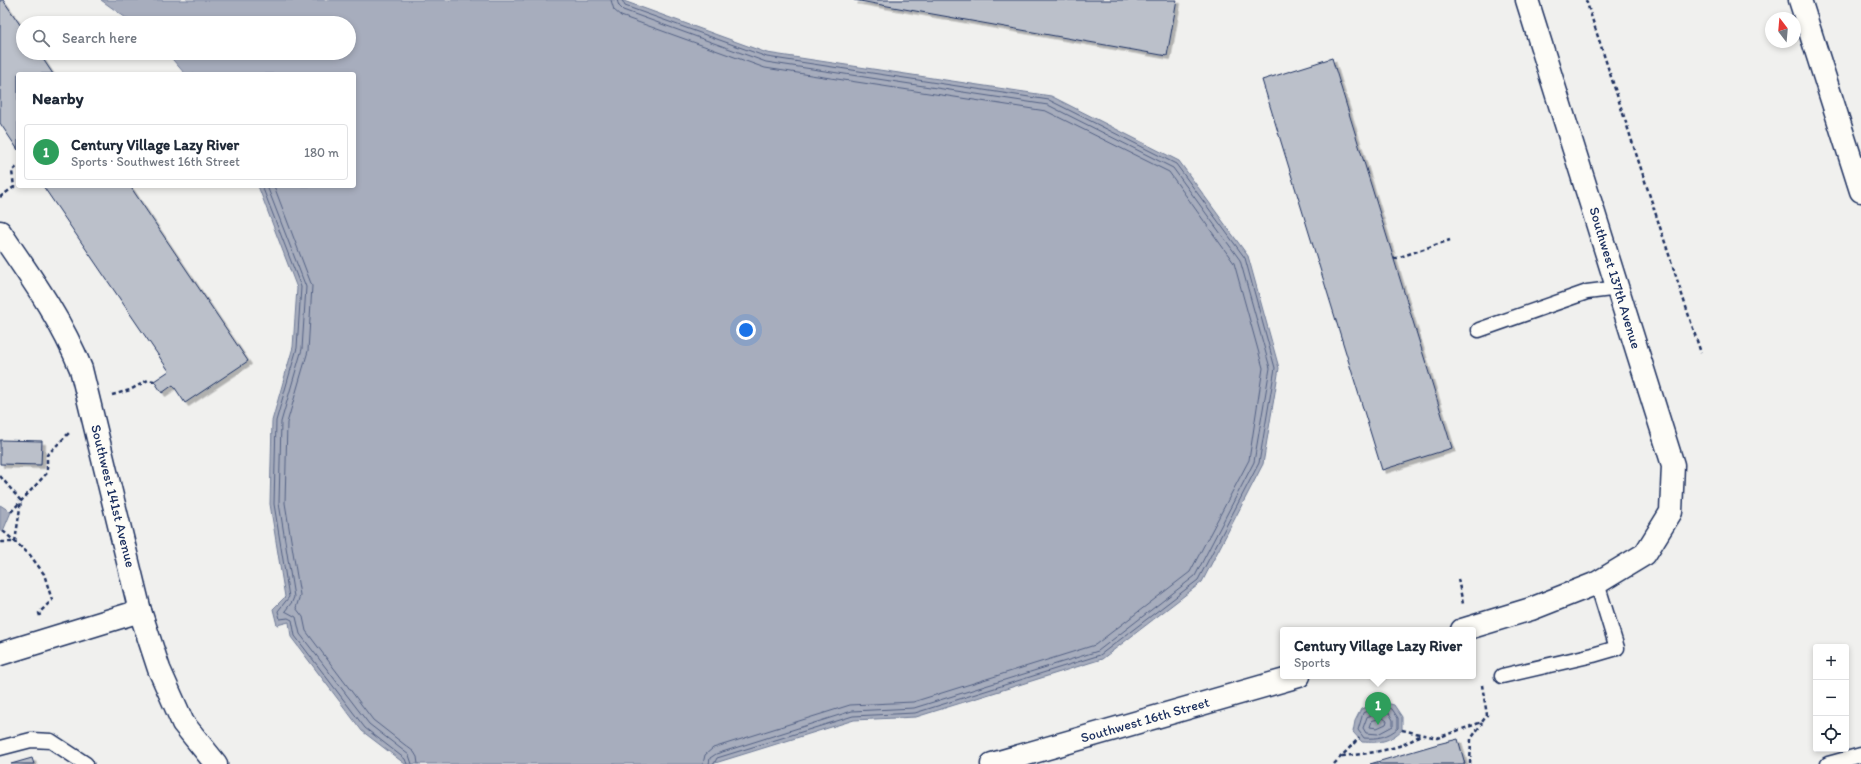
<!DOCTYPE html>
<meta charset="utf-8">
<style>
body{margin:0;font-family:Itim,sans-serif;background:#f6f6f7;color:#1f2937}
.controls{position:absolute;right:12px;bottom:12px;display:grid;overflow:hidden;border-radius:4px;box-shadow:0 2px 6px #0003}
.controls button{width:36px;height:36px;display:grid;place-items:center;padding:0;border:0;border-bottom:1px solid #e0e1e3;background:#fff;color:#1f2937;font:20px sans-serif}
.compass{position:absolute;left:1765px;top:12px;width:36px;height:36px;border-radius:50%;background:#fff;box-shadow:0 2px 6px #0003;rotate:344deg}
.you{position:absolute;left:746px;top:330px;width:14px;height:14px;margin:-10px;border:3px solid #fff;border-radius:50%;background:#1a73e8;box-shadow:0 0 0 6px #1a73e833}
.badge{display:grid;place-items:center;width:26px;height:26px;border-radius:50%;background:#7c3aed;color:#fff;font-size:13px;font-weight:700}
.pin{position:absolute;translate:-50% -33px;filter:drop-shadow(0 1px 2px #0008)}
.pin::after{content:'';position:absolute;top:21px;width:14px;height:12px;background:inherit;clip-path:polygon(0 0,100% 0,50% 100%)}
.popup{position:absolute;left:1280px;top:627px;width:196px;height:52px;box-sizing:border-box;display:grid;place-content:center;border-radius:4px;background:#fff;filter:drop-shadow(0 1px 3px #0005);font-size:13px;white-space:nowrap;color:#747a83}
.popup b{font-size:15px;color:#1f2937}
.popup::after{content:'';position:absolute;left:50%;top:100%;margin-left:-8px;border:8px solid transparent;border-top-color:#fff}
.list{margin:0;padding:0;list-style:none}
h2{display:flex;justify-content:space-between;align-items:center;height:52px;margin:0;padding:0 16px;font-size:17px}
h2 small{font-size:13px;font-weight:400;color:#747a83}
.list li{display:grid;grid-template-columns:26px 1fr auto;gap:12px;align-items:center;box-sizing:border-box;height:56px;margin:0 8px 8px;padding:0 8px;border:1px solid #e0e1e3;border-radius:4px}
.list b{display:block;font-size:15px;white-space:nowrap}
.list p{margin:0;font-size:13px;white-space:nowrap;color:#747a83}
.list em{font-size:13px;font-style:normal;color:#747a83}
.icon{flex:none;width:22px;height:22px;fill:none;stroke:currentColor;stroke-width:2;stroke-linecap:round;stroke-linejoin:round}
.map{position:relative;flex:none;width:1861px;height:764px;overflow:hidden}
.search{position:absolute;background:#fff;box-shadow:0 2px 6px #0003;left:16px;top:16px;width:340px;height:44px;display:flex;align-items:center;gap:10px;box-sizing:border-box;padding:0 14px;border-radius:22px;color:#747a83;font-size:15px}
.panel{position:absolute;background:#fff;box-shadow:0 2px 6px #0003;left:16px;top:72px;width:340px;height:116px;border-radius:4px}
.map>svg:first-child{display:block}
.water{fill:#a7adbd;stroke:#6f7b97}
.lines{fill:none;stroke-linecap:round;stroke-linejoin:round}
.shore{stroke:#536184;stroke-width:1}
.building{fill:#bbc0ca;stroke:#1b2f5e;filter:url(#shadow)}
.lane-casing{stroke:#1b2f5e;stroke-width:17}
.street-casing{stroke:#1b2f5e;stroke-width:25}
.path{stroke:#1b2f5e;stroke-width:2.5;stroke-dasharray:4 3;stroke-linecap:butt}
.lane{stroke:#fdfcf7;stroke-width:14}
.street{stroke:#fdfcf7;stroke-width:22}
.labels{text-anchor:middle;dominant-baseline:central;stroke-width:4;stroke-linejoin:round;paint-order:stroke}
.street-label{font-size:14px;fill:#1b2f5e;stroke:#fdfcf7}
</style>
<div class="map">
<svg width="1861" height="764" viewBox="0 0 1861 764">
<defs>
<filter id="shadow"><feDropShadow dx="3.5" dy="3.5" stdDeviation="0" flood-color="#0004"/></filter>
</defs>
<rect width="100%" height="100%" fill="#f0f0ee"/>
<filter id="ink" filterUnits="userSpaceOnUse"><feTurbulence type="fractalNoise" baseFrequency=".025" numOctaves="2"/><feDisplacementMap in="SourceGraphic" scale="8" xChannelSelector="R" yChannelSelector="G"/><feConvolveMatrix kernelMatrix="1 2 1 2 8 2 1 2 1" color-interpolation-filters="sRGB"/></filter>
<g filter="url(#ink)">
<g class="water">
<polygon points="101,0 621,0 767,53 1051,96 1179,161 1248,256 1279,368 1263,464 1202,582 1102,659 916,717 854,720 712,764 405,764 362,731 291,637 289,622 277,625 273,609 285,597 270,504 272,421 293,347 297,288 258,186 354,186 354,74 185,74 167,53 349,53 349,23 133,23"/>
<polygon points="0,505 11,512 3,531 0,531"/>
<path d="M1383,702l11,3 8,12v13c-13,12 -22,13 -40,12l-9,-10 2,-11 6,-12z"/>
</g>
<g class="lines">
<g class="shore">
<polyline points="611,0 614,10 621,16 765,68 1046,111 1169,172 1234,263 1263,368 1249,460 1190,572 1095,645 913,702 850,705 713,748 705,755 703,764"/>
<polyline points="617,0 619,6 623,10 766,62 1048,105 1173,168 1240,260 1270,368 1254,462 1195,576 1098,651 914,708 852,711 716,754 710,758 709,764"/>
<polyline points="622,0 625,6 767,57 1049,100 1176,164 1245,258 1275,368 1259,463 1198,580 1100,655 915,713 853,716 717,758 714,764"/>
<polyline points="262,186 301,287 297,348 276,421 274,504 289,597 278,611 280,619 288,618 292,620 295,636 365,728 405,759 407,764"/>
<polyline points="267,186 306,287 302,349 281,422 279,503 294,597 292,602 285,611 296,617 300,634 369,724 409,755 412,764"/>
<polyline points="274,186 312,286 308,351 287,423 285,503 300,595 296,608 303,617 306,631 373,720 414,752 417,757 418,764"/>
<path d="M1383,706l9,3 6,9v10c-10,9 -21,11 -34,10l-6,-8 5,-17z"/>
<polygon points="1383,712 1389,713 1393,720 1393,726 1378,734 1366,733 1363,728 1367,717"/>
<polygon points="1383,718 1387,721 1386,724 1377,728 1370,727 1372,721"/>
</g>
</g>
<g class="building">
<polygon points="0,0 3,0 23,29 23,53 39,53 53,74 18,74 18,150 0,123"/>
<polygon points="854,0 1177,0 1167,56"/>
<polygon points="1332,58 1452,448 1382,470 1262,80"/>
<polygon points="43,186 130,186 248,361 185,403 173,385 162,393 154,381 169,371"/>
<polygon points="0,440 42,441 41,465 0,464"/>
<polygon points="1458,739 1465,764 1370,764 1438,744"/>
<polygon points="32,758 34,764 11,764"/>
</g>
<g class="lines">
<defs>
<g id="lane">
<polyline points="1479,330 1587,292 1619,288"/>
<polyline points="1502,676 1593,655 1617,648 1597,583"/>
<polyline points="0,748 31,740 51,741 86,764"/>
<polyline points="1828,764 1861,755"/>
</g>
<g id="street">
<polyline points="1800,0 1861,191"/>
<path d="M0,232c30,44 61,87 81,137l59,242 19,58 24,54 33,41"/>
<polyline points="1462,630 1531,609 1597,583 1645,554 1671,512 1673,465 1527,0"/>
<polyline points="0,654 140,611"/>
<polyline points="992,764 1299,676"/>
</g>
</defs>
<use href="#lane" class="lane-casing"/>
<use href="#street" class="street-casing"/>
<g class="path">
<polyline points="1586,0 1701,353"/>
<polyline points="0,197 14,187 12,171 18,166"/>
<polyline points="1394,259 1450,240"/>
<polyline points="112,395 130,390 148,380 154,381"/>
<polyline points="0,476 21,501 15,542 0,542"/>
<polyline points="11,512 47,473 47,455 70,432"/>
<polyline points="3,531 30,555 44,574 52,600 39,613 40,616"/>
<polyline points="1458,579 1463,604"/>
<polyline points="1402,730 1437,738 1482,722 1487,715 1482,685"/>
<path d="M1342,756c23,-2 61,-6 79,-22"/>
<polyline points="1334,764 1359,738"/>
<polyline points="1470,764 1471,739 1482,723"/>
</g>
<use href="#lane" class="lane"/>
<use href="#street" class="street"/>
</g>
</g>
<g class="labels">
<g class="street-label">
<text transform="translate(1615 278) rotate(73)">Southwest 137th Avenue</text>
<text transform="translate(113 496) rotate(76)">Southwest 141st Avenue</text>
<text transform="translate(1145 720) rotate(-16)">Southwest 16th Street</text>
</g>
</g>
</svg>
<div class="controls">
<button>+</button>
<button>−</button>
<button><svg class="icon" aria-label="locate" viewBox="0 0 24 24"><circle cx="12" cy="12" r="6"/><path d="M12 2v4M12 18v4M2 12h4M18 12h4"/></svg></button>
</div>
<svg class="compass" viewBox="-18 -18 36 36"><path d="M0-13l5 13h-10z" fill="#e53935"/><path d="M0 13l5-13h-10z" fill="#747a83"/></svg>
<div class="you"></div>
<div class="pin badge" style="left:1378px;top:725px;background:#2e9e5b">1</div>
<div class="popup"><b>Century Village Lazy River</b>Sports</div>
<div class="search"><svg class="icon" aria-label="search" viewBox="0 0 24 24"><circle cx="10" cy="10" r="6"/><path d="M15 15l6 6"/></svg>Search here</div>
<section class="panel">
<h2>Nearby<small></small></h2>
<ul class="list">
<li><span class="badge" style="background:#2e9e5b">1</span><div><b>Century Village Lazy River</b><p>Sports · Southwest 16th Street</p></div><em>180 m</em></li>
</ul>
</section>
</div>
